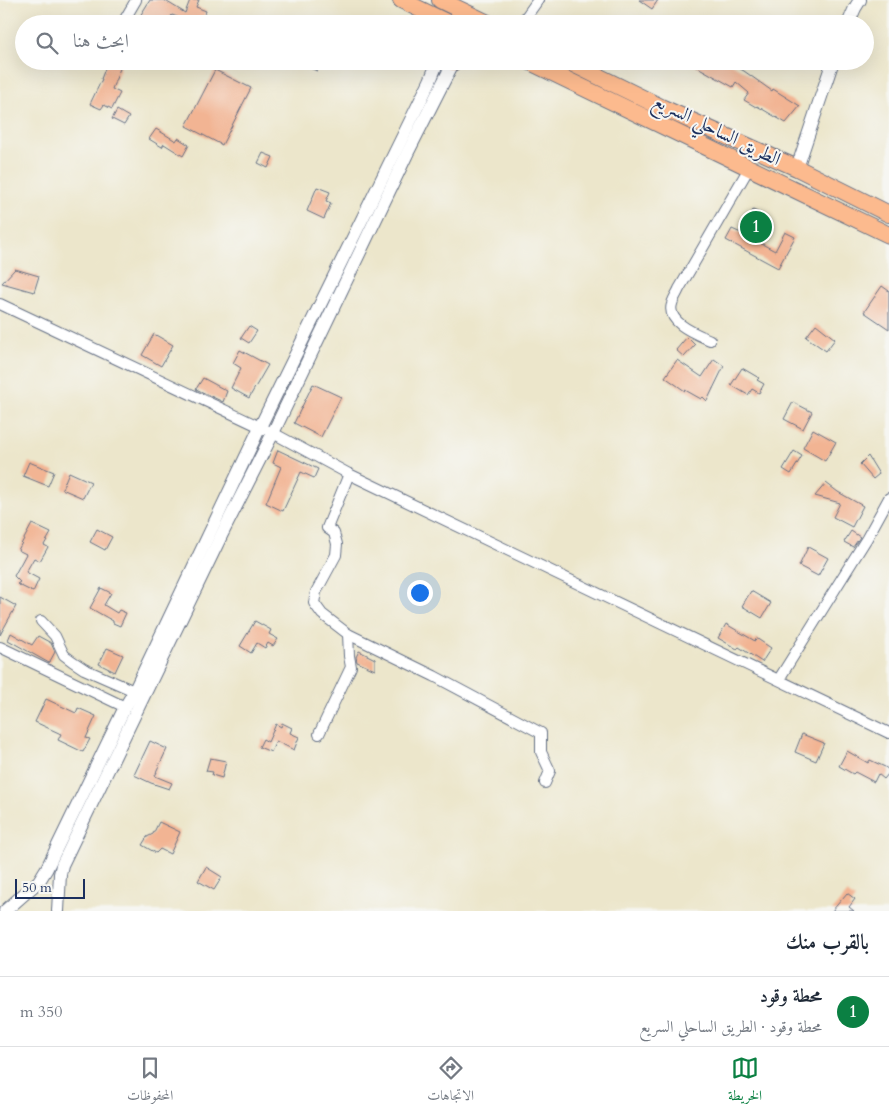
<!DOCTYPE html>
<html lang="ar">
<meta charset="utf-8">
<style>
body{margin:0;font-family:Cardo,Amiri,serif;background:#f6f6f7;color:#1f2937;direction:rtl}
.scale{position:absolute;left:15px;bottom:12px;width:70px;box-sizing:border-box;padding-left:5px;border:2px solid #1b2f5e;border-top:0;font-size:14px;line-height:18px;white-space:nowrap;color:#1b2f5e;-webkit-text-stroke:4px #f6f6f2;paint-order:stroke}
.you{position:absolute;left:419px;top:592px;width:18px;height:18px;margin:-12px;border:4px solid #fff;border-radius:50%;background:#1a73e8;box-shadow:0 0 0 8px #1a73e833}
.badge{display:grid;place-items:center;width:32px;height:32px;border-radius:50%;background:#0b8043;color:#fff;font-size:16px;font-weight:700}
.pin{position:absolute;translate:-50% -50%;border:2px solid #fff;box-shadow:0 1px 5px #0006}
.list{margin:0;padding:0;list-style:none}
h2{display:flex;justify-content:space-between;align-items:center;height:65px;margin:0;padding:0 20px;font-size:21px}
h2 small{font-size:16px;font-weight:400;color:#747a83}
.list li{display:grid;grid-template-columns:32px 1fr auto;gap:15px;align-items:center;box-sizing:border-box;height:70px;padding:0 20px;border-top:1px solid #e0e1e3}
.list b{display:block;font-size:19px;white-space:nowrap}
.list p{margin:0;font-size:16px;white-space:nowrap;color:#747a83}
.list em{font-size:16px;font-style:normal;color:#747a83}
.icon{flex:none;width:28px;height:28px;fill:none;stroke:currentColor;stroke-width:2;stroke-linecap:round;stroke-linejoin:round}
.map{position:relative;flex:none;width:889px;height:911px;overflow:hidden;direction:ltr}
.search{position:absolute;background:#fff;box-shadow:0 5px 20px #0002;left:15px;right:15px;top:15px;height:55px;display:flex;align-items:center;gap:12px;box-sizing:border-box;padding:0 18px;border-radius:28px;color:#747a83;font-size:19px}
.sheet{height:135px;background:#fff}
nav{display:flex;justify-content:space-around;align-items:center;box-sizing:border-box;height:70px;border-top:1px solid #e0e1e3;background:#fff;font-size:14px;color:#747a83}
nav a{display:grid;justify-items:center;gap:2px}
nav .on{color:#0b8043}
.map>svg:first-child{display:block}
.building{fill:#f2b493}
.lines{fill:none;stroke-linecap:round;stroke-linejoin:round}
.minor-casing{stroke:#646f84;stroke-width:12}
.tertiary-casing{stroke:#646f84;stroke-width:14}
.trunk-casing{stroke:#646f84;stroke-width:18}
.minor{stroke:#fff;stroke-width:10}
.tertiary{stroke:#fff;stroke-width:12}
.trunk{stroke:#fcba8e;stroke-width:16}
.labels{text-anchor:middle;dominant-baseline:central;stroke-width:4;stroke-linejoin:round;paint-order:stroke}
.street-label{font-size:19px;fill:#1b2f5e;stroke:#f6f6f2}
</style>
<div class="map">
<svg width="889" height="911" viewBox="0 0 889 911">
<rect width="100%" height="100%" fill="#f6f6f2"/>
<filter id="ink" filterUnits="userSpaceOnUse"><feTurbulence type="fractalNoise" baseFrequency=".02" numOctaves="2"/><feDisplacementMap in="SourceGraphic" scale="10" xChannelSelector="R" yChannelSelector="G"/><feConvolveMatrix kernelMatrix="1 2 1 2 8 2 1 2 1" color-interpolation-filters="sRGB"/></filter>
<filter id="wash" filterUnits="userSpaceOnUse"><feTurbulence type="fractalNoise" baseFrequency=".0096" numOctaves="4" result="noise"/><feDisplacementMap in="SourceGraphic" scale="20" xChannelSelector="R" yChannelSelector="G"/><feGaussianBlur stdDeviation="1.12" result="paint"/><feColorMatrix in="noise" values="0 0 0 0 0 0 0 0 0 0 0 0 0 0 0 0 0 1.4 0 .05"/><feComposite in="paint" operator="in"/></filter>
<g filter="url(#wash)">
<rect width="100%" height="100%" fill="#ece6cb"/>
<g id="blocks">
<g class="building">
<polygon points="150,0 164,0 185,13 190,0 199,0 196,7 206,11 201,24 195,24 172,15 166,24 135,24"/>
<polygon points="639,0 658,0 652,9"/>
<polygon points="108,61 111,61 121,66 112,89 120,93 112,109 104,105 101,109 90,104 102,79 101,79"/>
<polygon points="294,61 321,61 317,71"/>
<polygon points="687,61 726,61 744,71 772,91 773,89 800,106 786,123 757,106 756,107 744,100 749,93 736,82 733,87"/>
<polygon points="215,70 251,88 222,145 186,126"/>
<polygon points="117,110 129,117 124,125 112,119"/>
<polygon points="156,129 176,141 178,138 189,145 183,156 164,144 162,147 149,139"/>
<polygon points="263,153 273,157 268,168 258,163"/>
<polygon points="317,187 330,192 326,201 331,203 324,219 307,211"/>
<polygon points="753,210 764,215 751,238 775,251 785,232 795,237 778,268 726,240 732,229 741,233"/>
<polygon points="15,269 39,276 34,292 2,283"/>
<polygon points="882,286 889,291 889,329 864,312"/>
<polygon points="816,324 835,339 826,351 806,337"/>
<polygon points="249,326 257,331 249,343 241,338"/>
<polygon points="154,334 173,345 161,366 142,355"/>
<polygon points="687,337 695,345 684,357 676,350"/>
<polygon points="240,350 268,365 249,398 231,388 241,368 233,363"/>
<polygon points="714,359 724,366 707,401 703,397 701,399 685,390 685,391 665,377 677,360 702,377"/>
<polygon points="742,368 759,378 757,380 764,384 759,393 752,389 748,395 731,385"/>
<polygon points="203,378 227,391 223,402 196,389"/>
<polygon points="313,384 341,397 321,437 294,423"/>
<polygon points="793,402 812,412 803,429 784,419"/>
<polygon points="813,429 836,442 825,461 803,448"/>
<polygon points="278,450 318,469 314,478 301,472 283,511 266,503 281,467 273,463"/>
<polygon points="794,451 802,456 791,474 783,469"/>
<polygon points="868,456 879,474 873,479 860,464"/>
<polygon points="29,462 54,472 48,486 23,476"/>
<polygon points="69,472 91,482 83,498 62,489"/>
<polygon points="826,483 838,492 863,506 852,527 833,517 840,503 815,496"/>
<polygon points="32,524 51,533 44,545 48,547 40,561 34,558 26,572 39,579 33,592 17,584 20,582 14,576 26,554 18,550"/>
<polygon points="97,529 112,537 105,550 90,542"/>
<polygon points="851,531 860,537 853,547 844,542"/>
<polygon points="808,547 828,558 818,576 799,566"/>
<polygon points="101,588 111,593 104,605 117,613 119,610 126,613 120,626 113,623 113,621 90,608"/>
<polygon points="751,591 771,603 762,618 742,606"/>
<polygon points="0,597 16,606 0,635"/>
<polygon points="255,621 271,630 269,634 278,639 273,646 268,643 265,648 257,643 251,653 240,646"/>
<polygon points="726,624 755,641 756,638 771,648 762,662 739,647 737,649 718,638"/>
<polygon points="11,633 32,645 38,636 51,643 55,652 49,663 8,640"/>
<polygon points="107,648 123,655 115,672 99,664"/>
<polygon points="359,651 375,659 375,670 357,662 356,657"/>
<polygon points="46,699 76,713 78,708 96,716 86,738 90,739 83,752 58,740 61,734 35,722"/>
<polygon points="282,723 292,728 290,733 299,737 294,750 276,741 271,752 259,747 263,739 268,742 276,724 281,727"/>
<polygon points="802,734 824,743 816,761 795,752"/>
<polygon points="150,741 167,749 156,772 157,772 155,776 172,783 169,789 151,783 134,775"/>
<polygon points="847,751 868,763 870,760 885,767 889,770 889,773 884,779 878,774 874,782 855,772 853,774 839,766"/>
<polygon points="210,758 226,761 222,778 212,775 213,772 206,771"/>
<polygon points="159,822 180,832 170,854 160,849 156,853 142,845 147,837 153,834"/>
<polygon points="206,867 222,877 214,890 198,881"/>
<polygon points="847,893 855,899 849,907 854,911 832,911"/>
</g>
</g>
</g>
<g filter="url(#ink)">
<use href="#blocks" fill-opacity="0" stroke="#646f84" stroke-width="1"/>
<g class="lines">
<defs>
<g id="minor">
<polyline points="122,24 136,0"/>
<polyline points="521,24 538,0"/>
<polyline points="0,304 273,433 349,474 889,733"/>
<path d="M710,340c-13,-6 -44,-17 -38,-36 1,-5 5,-10 7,-15l70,-121"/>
<polyline points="349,474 327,528 334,533 337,544 336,555 316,592 314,603 322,614 348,634 434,676 541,733 541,752 550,771 545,783"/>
<polyline points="41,621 55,636 64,655 72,661 84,669 141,694"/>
<polyline points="0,647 125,707"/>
<polyline points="779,679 867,538 889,498"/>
<polyline points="319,734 351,667 349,656 348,634"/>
</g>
<g id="tertiary">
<polyline points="848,24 855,8 860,0"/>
<polyline points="797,168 833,61"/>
<polyline points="5,911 39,881 47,868 125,707 134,692 260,427 430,81 438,61"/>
<polyline points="58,911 60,874 62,865 222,534 273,433 408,152 454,61"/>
</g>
<g id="trunk">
<polyline points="401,0 450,24"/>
<polyline points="440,0 490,24"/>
<polyline points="528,61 889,235"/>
<polyline points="567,61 663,108 797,168 889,214"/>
<polyline points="454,62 454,61"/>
</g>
</defs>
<use href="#minor" class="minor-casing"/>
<use href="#tertiary" class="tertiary-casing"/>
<use href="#trunk" class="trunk-casing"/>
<use href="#minor" class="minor"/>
<use href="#tertiary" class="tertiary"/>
<use href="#trunk" class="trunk"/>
</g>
</g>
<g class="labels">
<g class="street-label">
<text transform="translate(717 130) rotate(26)">الطريق الساحلي السريع</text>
</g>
</g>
</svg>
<div class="scale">50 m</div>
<div class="you"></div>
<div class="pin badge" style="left:756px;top:227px">1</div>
<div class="search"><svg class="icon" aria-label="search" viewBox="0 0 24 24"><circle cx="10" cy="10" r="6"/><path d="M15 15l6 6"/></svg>ابحث هنا</div>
</div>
<section class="sheet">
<h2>بالقرب منك<small></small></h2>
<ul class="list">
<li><span class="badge">1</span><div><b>محطة وقود</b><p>محطة وقود · الطريق الساحلي السريع</p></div><em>350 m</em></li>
</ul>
</section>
<nav>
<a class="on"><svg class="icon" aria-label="map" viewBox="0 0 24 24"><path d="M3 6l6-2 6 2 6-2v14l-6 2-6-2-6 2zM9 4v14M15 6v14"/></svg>الخريطة</a>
<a><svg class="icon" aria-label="directions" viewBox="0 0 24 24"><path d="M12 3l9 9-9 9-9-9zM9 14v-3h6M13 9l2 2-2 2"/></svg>الاتجاهات</a>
<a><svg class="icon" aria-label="saved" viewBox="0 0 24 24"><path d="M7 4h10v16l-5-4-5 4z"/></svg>المحفوظات</a>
</nav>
